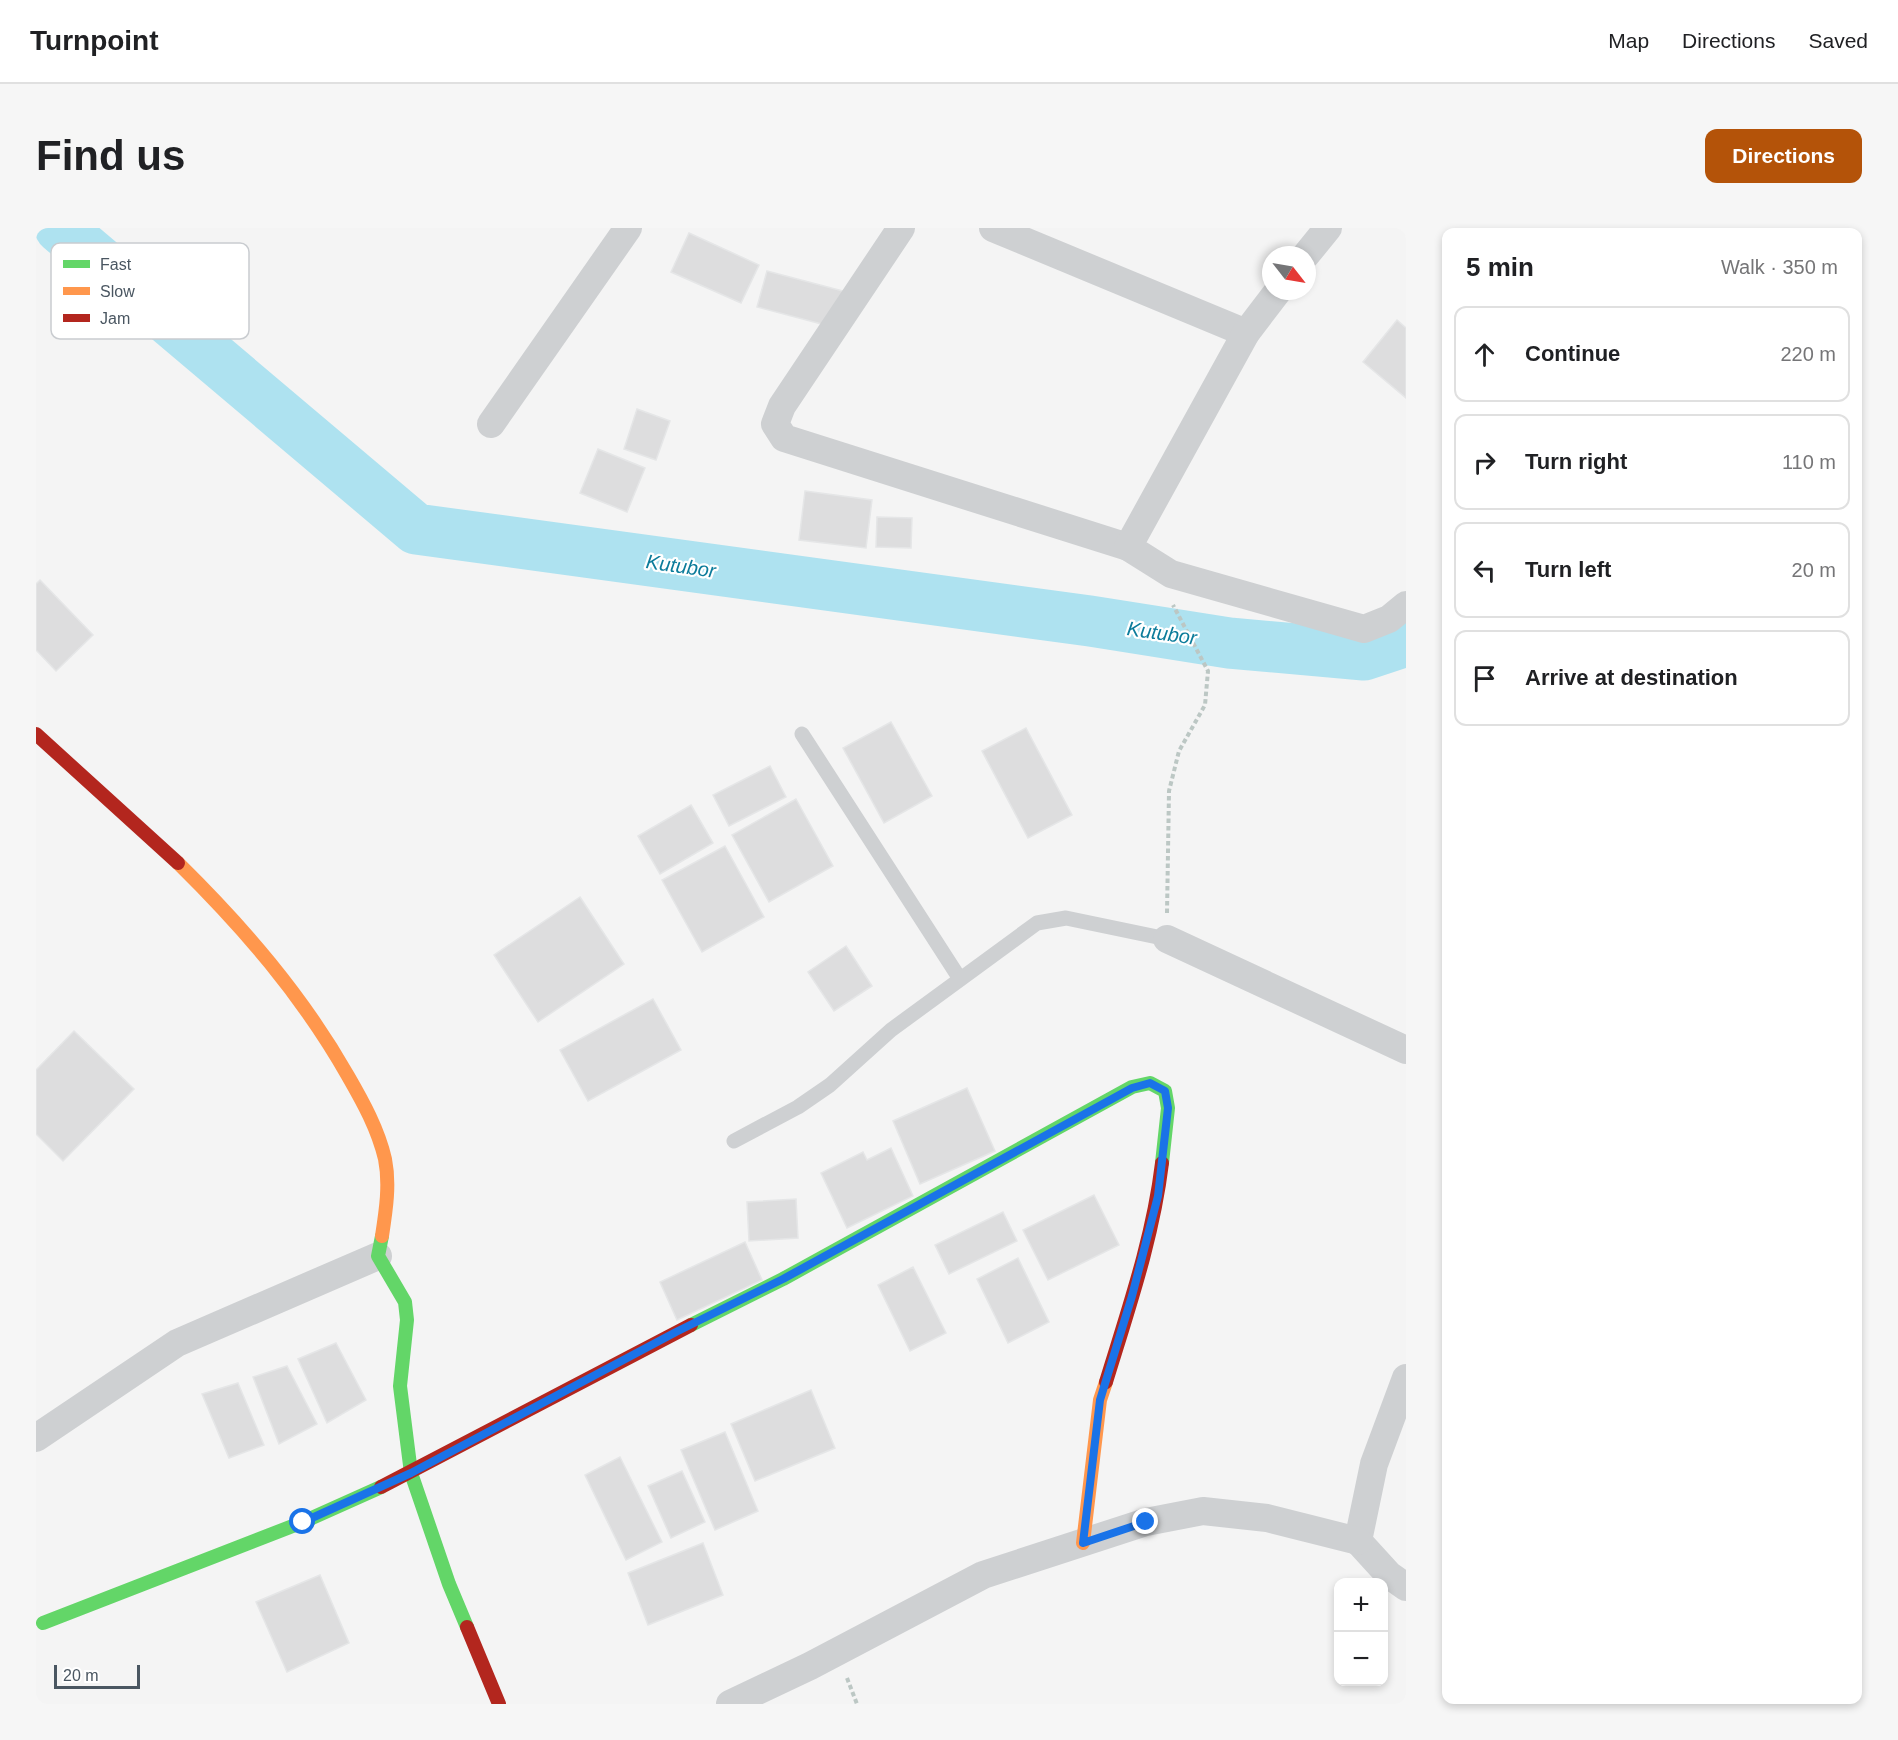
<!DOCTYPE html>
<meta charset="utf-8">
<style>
body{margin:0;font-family:Helvetica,sans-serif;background:#f6f6f6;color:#202124}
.controls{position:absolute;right:18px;bottom:18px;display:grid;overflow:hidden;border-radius:12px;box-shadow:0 3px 9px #0003}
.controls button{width:54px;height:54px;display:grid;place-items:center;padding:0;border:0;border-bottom:2px solid #e0e0e0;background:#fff;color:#202124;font:30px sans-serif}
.compass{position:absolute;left:1226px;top:18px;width:54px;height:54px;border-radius:50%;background:#fff;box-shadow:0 3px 9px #0003;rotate:121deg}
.scale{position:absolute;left:18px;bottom:15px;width:86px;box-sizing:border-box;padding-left:6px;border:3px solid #4a5661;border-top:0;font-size:16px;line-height:21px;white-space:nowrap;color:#4a5661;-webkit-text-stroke:4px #fff;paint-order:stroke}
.stop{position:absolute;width:18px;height:18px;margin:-14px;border:4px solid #1a73e8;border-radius:50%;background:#fff}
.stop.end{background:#1a73e8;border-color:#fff;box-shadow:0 2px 6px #0008}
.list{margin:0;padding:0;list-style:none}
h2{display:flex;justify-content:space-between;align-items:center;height:78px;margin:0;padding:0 24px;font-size:26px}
h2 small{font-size:20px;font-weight:400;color:#757577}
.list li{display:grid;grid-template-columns:39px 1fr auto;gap:18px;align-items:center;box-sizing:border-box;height:96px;margin:0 12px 12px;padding:0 12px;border:2px solid #e0e0e0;border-radius:12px}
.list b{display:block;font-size:22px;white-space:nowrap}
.list em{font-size:20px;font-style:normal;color:#757577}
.icon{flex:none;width:33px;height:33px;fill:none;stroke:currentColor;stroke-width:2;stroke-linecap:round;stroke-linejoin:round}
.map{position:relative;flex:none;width:1370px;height:1476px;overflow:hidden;border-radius:12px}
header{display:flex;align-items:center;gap:36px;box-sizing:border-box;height:84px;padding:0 30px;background:#fff;border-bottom:2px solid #e0e0e0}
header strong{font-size:28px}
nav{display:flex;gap:33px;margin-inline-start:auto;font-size:21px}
.intro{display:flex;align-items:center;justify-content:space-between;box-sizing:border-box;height:144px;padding:0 36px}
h1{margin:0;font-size:42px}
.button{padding:15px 27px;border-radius:12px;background:#b45309;color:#fff;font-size:21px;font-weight:700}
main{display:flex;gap:36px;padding:0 36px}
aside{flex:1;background:#fff;border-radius:12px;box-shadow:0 3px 9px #0003}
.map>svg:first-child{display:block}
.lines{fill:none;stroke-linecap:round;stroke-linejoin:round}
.river{stroke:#aee2f0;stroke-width:51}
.building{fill:#ddddde;stroke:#e5e6e7;stroke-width:1.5}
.path{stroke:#bcc7c4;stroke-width:4;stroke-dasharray:4.5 3;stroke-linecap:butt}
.lane{stroke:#ced0d2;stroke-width:15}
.street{stroke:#ced0d2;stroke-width:28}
.fast{stroke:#63d668;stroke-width:14}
.slow{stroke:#ff974d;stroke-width:14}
.jam{stroke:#b3261e;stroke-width:14}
.route{stroke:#1a73e8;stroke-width:8}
.labels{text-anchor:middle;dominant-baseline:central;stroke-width:4.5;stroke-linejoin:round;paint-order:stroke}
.water-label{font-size:20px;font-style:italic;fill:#0c7c9b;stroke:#fff}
.key{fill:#fff;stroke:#c9ccd0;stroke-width:1.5}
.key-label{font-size:16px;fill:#4a5661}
</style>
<header>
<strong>Turnpoint</strong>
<nav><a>Map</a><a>Directions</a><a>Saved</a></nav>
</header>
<div class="intro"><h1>Find us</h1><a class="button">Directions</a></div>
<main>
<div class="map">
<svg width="1370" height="1476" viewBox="0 0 1370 1476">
<rect width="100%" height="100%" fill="#f4f4f4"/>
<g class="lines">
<polyline class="river" points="24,0 380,301 1054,393 1193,415 1328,427 1370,413"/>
</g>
<g class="building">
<polygon points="653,5 723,37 705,75 635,44"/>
<polygon points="731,43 807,63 797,99 721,79"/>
<polygon points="1361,92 1370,100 1370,170 1327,134"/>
<polygon points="601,181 634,193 620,232 588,221"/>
<polygon points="562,221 609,240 591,284 544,265"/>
<polygon points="769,263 836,272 830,320 763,312"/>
<polygon points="841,289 876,290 875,320 840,319"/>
<polygon points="4,352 57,407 20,443 0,422 0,356"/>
<polygon points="855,494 896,568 848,595 807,520"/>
<polygon points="990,500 1036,587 992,610 946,523"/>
<polygon points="734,538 750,569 693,598 677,567"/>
<polygon points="760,571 797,638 733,674 696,607"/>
<polygon points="655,577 677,615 624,646 602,608"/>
<polygon points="689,618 728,689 666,724 626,652"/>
<polygon points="544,669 588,736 502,794 458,727"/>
<polygon points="810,718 836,758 798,783 772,744"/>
<polygon points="617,771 645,822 552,873 524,822"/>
<polygon points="38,803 98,861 27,933 0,906 0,842"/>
<polygon points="931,860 959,923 884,956 857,893"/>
<polygon points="855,920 877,968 811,1000 785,945 827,924 831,932"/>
<polygon points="1058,967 1083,1017 1012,1052 987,1002"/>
<polygon points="760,971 762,1010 713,1013 711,974"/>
<polygon points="967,984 981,1013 913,1046 899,1017"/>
<polygon points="709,1014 726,1052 641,1092 624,1054"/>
<polygon points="982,1030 1013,1094 972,1115 941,1051"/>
<polygon points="877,1039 910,1105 874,1123 842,1057"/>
<polygon points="300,1115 330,1172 291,1195 262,1131"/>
<polygon points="251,1138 281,1196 243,1216 217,1149"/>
<polygon points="202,1155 228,1217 193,1230 166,1166"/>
<polygon points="775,1162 799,1220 719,1253 695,1196"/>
<polygon points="689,1204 722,1283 679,1302 645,1222"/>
<polygon points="584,1229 626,1314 590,1332 549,1247"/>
<polygon points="646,1243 669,1294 635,1310 612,1258"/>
<polygon points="667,1315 687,1367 612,1397 592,1345"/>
<polygon points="284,1347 313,1415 251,1444 220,1374"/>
</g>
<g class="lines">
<g class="path">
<polyline points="1131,685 1133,563 1143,523 1169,477 1172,443 1137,377"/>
<polyline points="811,1450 821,1476"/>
</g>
<g class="lane">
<polyline points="766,506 924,751"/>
<polyline points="698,913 762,879 794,857 855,802 1001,695 1030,690 1131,711"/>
</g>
<g class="street">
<polyline points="865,0 746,178 739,196 748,210 1092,319"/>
<polyline points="957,0 1210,105"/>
<polyline points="1270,27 1292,0"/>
<polyline points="1242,63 1210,105 1092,319 1135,346 1328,401 1353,391 1370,377"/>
<polyline points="455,196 592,0"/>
<polyline points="1131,711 1370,822"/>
<polyline points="1370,1150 1338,1236 1322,1313 1353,1347 1370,1359"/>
<polyline points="0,1210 141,1115 342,1028"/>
<polyline points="694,1476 774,1438 947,1347 1110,1294 1167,1283 1231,1290 1322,1313"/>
</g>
<g class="fast">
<polyline points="346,1008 342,1028 369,1074 371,1092 364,1158 375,1245 413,1356 431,1399"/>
<polyline points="655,1097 747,1051 1096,859 1114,855 1129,863 1132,880 1126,935"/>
<polyline points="7,1395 267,1294 345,1259"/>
</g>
<g class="slow">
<path d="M142,635c65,64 124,132 170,213 15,26 30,53 37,83 5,25 1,51 -3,77"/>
<polyline points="1047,1315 1064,1172 1070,1154"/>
</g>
<g class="jam">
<polyline points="0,506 142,635"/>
<path d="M1070,1154c22,-72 47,-144 56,-219"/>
<polyline points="345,1259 655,1097"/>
<polyline points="431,1399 463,1476"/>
</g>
</g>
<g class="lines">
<polyline class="route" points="267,1294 375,1245 640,1104 747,1051 1096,860 1114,855 1129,863 1132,880 1122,968 1096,1068 1064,1172 1047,1315 1110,1294"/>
</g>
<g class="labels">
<g class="water-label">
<text transform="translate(645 338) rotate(8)">Kutubor</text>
<text transform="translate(1126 405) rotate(8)">Kutubor</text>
</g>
</g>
<rect x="15" y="15" width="198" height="96" rx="9" class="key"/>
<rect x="27" y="32" width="27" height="8" fill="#63d668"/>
<rect x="27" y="59" width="27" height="8" fill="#ff974d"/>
<rect x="27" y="86" width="27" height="8" fill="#b3261e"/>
<g class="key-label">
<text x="64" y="42">Fast</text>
<text x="64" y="69">Slow</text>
<text x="64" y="96">Jam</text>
</g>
</svg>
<div class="controls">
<button>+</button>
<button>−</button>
</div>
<svg class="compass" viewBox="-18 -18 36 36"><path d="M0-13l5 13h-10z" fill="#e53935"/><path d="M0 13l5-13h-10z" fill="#757577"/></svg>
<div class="scale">20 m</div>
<div class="stop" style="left:267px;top:1294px"></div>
<div class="stop end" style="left:1110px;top:1294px"></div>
</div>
<aside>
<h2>5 min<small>Walk · 350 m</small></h2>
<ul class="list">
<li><svg class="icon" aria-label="ahead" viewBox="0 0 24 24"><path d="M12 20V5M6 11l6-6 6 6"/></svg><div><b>Continue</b></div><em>220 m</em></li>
<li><svg class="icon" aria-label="right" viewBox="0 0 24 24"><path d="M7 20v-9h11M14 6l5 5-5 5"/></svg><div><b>Turn right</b></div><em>110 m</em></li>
<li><svg class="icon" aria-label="left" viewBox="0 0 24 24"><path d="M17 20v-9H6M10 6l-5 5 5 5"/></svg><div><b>Turn left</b></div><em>20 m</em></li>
<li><svg class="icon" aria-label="arrive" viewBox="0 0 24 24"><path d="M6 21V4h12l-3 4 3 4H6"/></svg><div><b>Arrive at destination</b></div></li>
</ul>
</aside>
</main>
